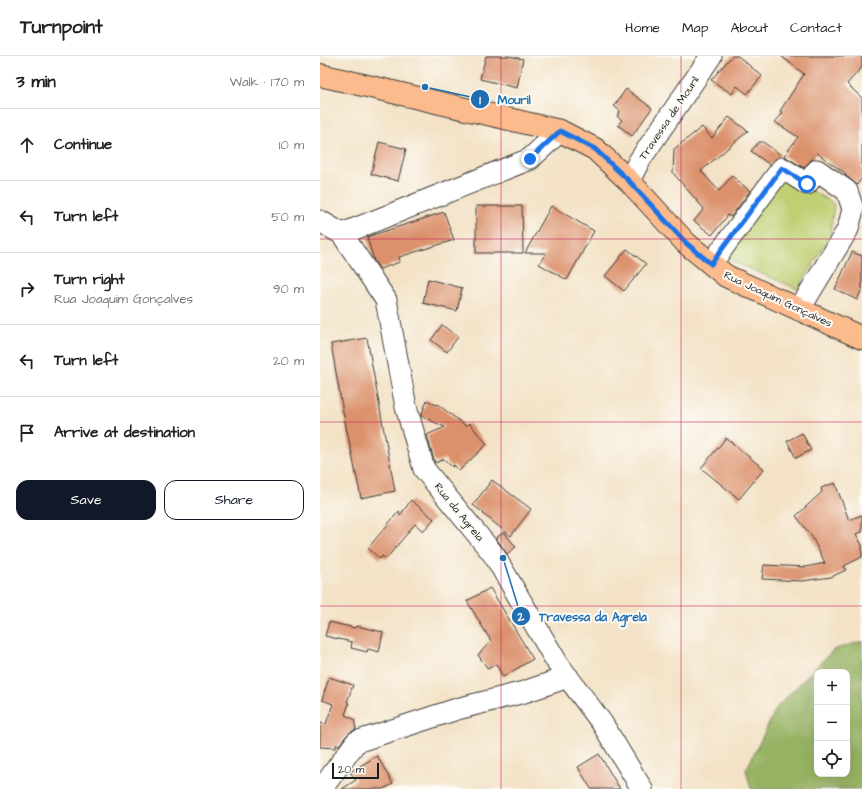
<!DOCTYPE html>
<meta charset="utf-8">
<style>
body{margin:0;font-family:"Architects Daughter",sans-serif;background:#f2f2f2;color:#202124}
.controls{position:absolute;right:12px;bottom:12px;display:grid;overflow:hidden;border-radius:8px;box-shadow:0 4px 16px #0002}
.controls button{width:36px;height:36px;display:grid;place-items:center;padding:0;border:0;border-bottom:1px solid #e0e0e0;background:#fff;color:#202124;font:20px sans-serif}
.scale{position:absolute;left:12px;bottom:10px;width:47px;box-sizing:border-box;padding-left:4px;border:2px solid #1c1c1c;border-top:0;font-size:11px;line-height:14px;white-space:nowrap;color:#1c1c1c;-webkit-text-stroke:3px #fdfcf7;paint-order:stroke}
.stop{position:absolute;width:12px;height:12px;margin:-9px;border:3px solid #1a73e8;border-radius:50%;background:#fff}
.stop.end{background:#1a73e8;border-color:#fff;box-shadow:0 1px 4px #0008}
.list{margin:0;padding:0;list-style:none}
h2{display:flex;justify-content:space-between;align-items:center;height:52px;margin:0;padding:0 16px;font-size:17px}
h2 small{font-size:13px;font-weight:400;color:#757577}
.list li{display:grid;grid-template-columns:26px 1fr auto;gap:12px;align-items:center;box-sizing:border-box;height:72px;padding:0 16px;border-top:1px solid #e0e0e0}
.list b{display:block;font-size:15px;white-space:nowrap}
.list p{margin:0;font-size:13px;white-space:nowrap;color:#757577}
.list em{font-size:13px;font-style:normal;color:#757577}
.actions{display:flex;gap:8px;padding:12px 16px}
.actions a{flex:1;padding:9px 0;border:1px solid #111827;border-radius:12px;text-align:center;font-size:14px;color:#111827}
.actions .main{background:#111827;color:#fff}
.icon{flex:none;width:22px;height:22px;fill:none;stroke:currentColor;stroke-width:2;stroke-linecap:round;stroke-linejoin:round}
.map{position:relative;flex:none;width:542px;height:733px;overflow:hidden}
header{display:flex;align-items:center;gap:24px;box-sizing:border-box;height:56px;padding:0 20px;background:#fff;border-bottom:1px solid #e0e0e0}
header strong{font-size:19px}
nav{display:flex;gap:22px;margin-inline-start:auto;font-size:14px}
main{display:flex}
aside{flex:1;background:#fff}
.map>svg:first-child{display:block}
.green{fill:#bfcf72;stroke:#6e7647}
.forest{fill:#97b264;stroke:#5a6740;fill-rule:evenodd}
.building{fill:#db916c}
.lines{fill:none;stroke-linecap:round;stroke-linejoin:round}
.minor-casing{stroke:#3c3a36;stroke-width:23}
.major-casing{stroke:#3c3a36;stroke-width:24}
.minor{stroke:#fff;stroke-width:21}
.major{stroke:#fbbb8c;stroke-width:22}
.route{stroke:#1a73e8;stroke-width:5}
.grid{fill:none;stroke:#c2185b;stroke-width:1;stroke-opacity:0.55}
.labels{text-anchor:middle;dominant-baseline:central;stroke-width:4;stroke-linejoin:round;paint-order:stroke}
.street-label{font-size:11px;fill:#1c1c1c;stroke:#fdfcf7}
.leader{fill:none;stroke:#1f6fb2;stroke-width:1.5}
.callout-dot{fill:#1f6fb2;stroke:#fdfcf7;stroke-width:1.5}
.mark-label{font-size:12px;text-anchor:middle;font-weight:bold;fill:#fff}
.callout-label{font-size:12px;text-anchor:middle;font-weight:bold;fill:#1f6fb2;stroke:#fdfcf7;stroke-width:4;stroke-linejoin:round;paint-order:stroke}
</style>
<header>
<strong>Turnpoint</strong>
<nav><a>Home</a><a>Map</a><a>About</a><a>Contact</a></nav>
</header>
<main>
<aside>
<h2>3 min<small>Walk · 170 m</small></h2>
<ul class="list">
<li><svg class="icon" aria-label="ahead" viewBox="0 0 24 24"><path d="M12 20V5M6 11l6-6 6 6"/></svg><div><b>Continue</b></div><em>10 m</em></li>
<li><svg class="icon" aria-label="left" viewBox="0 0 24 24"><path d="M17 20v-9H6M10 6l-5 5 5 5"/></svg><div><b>Turn left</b></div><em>50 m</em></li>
<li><svg class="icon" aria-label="right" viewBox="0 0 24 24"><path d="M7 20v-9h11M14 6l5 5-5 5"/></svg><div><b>Turn right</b><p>Rua Joaquim Gonçalves</p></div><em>90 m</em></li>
<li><svg class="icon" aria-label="left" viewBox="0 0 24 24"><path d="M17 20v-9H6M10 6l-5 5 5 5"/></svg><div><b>Turn left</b></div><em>20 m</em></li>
<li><svg class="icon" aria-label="arrive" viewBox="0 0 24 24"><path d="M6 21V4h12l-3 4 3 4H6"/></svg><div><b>Arrive at destination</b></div></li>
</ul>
<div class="actions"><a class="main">Save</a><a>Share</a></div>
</aside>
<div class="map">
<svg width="542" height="733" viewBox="0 0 542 733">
<rect width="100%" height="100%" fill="#fdfcf7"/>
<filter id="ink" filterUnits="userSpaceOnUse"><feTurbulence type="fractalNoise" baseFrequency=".025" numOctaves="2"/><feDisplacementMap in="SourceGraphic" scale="8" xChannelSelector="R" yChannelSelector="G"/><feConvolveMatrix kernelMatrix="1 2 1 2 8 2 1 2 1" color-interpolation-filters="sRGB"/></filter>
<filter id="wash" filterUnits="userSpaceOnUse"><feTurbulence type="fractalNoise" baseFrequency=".012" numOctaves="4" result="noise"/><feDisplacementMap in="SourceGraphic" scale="16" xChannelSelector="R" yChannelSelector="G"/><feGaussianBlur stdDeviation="0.9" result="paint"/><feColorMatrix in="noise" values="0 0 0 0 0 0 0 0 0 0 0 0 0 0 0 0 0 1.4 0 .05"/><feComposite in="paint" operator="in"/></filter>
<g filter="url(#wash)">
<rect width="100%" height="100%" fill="#f3e2c6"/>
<polygon class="green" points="463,118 514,148 510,180 478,233 414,206 403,197"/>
<path class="forest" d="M542,585v148h-111l-5,-19 31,-63 56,-57zM497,616h30v102h-30z"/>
<g id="blocks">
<g class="building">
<polygon points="166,0 189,0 203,3 197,32 160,23"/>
<polygon points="412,0 418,0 442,20 427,38 417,30 412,38 391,24"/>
<polygon points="461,0 542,0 542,11 527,28 542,42 542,122 537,129 525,119 526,118 497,97 484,112 464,100 478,81 455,66 463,57 460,55 484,18"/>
<polygon points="306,33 332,52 312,80 298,69 302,64 297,60 300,55 294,50"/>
<polygon points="409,61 428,75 381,115 399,135 412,120 430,135 411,161 408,159 392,179 374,165 384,153 353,117 354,93 382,71 392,82"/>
<polygon points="59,86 86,93 78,125 51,118"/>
<polygon points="439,86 443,86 461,99 450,109 431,95"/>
<polygon points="156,150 202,150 203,197 156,197"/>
<polygon points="231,150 274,175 247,224 219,208 226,197 205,197"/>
<polygon points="124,156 134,184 79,201 80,206 60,213 54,205 47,181"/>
<polygon points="307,193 326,208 304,235 285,220"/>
<polygon points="532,196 542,200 542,233 537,244 515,233"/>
<polygon points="108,223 142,232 137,255 103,247"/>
<polygon points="122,269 138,281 127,296 111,284"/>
<polygon points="47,282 75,435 41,442 23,356 11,288"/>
<polygon points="107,344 116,349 117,348 146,370 149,367 167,388 139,415 134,409 132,411 124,403 115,407 114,404 107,379 125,371 101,360"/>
<polygon points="482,377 491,394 476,402 467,385"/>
<polygon points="406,382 444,413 419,443 381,412"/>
<polygon points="172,424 211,453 191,480 163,458 164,457 153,449"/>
<polygon points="515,427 529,464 542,459 542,476 536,478 542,489 542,501 524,510 526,514 511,521 482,525 442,523 444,509 486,511 505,507 492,481 476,460 502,436 501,432"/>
<polygon points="91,444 114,463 103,475 95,468 66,503 62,500 60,503 48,492 79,455 80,460"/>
<polygon points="184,476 196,491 187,498 176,482"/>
<polygon points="170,532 213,603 183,621 176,608 168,613 158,599 171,585 147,545"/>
<polygon points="9,566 35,572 36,570 63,576 59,596 48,593 47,596 31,592 32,586 5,580"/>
<polygon points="9,621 33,629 27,646 29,647 25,659 34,663 36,673 27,679 19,689 16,689 16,692 0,691 0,667 6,668 13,648 2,644"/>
<polygon points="279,698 300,733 271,733 258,711"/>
<polygon points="57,700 73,728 63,733 22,733 36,724 30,716"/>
</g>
</g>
</g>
<g filter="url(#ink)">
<use href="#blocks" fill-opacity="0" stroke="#3c3a36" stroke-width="1"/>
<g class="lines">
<defs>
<g id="minor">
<polyline points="309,125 319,105 391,0"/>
<polyline points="0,165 22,178 66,244 86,351 104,413 174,499 238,608 282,667 322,733"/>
<polyline points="22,178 210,103 240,75"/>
<polyline points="391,208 462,112 487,128 497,114 527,135 533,153 528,173 479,254"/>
<polyline points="3,733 6,727 36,686 137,653 204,636 248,621"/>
</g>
<polyline id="major" points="0,19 240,75 275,93 309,125 366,187 406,220 542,282"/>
</defs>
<use href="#minor" class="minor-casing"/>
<use href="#major" class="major-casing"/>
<use href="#minor" class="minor"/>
<use href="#major" class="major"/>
</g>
</g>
<g class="lines" filter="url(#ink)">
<polyline class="route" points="210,103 240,75 275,93 309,125 366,187 391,208 462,112 487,128"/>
</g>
<path class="grid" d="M181,0v733M361,0v733M0,183h542M0,366h542M0,550h542"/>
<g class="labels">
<g class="street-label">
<text transform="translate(349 62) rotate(-56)">Travessa de Mouril</text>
<text transform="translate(458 243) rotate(25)">Rua Joaquim Gonçalves</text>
<text transform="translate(139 456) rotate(51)">Rua da Agrela</text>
</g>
</g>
<path class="leader" d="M105 31L160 43M183 502L201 560"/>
<g class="callout-dot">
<circle cx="105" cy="31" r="4"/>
<circle cx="183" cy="502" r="4"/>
<circle cx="160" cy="43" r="10"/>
<circle cx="201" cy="560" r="10"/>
</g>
<g class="mark-label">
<text x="160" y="48">1</text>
<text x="201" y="565">2</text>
</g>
<g class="callout-label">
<text x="194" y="48">Mouril</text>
<text x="273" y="565">Travessa da Agrela</text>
</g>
</svg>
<div class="controls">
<button>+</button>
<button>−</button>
<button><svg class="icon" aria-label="locate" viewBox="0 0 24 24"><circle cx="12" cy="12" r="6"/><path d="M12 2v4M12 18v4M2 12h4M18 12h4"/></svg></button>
</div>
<div class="scale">20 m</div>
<div class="stop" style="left:487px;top:128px"></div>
<div class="stop end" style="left:210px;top:103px"></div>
</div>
</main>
